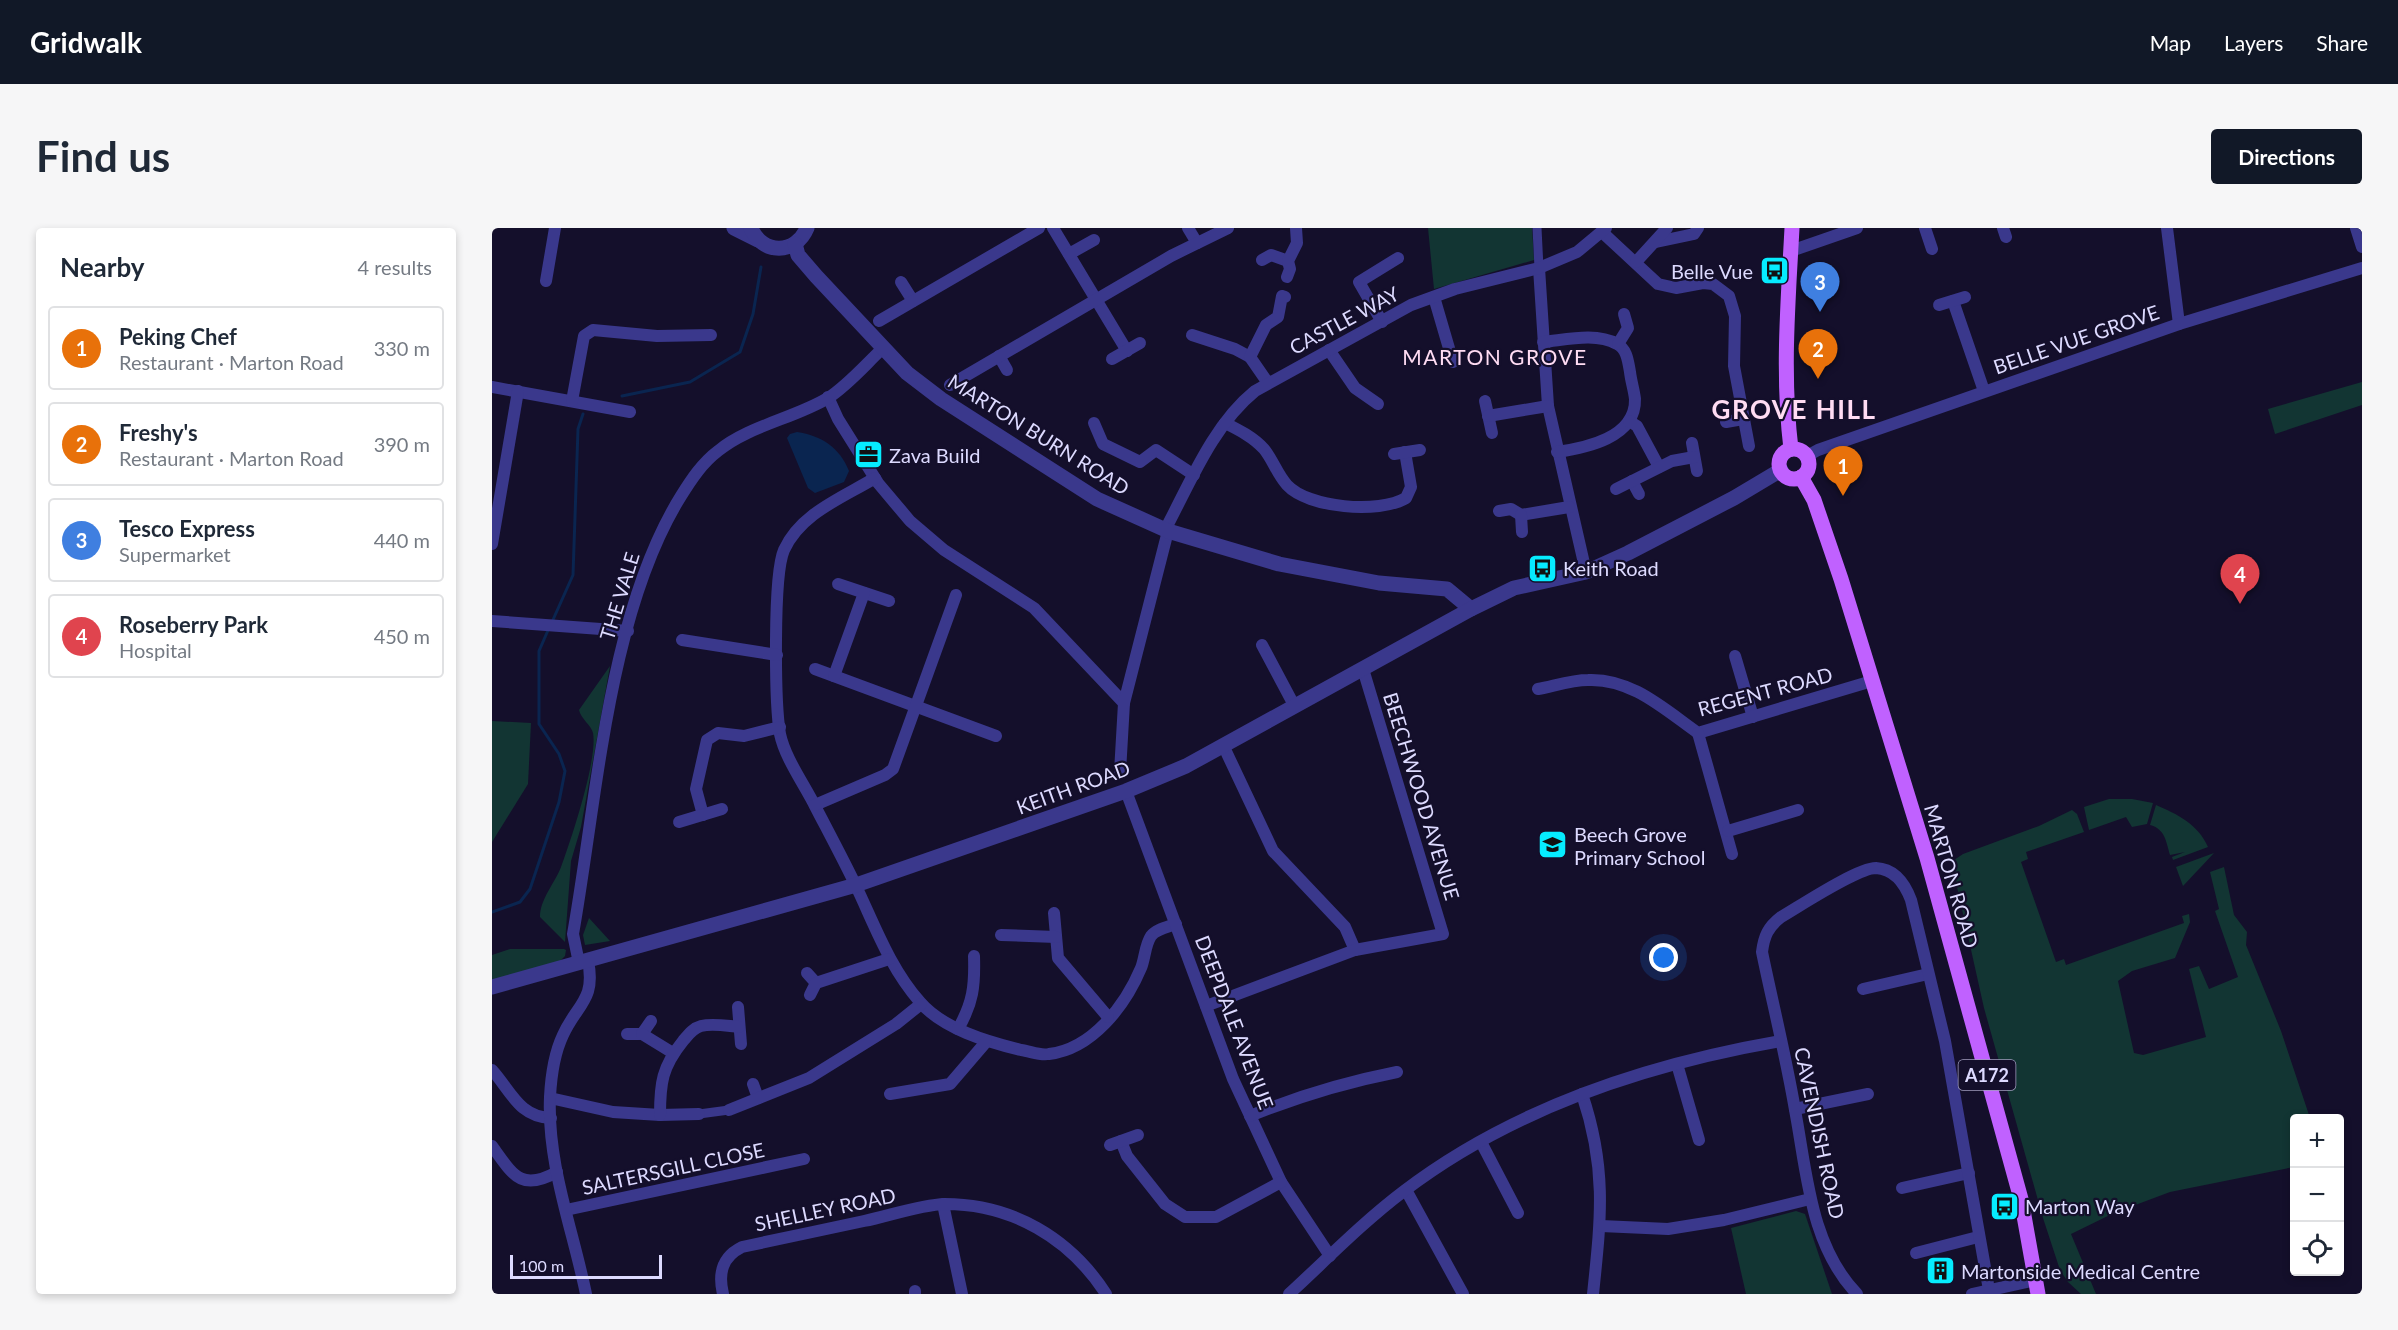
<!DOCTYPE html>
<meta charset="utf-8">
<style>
body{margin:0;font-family:Lato,sans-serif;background:#f6f6f7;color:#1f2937}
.controls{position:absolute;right:18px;bottom:18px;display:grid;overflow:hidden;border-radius:6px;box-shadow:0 3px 9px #0003}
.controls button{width:54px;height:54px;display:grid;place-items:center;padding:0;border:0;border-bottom:2px solid #e0e1e3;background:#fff;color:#1f2937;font:30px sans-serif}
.scale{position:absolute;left:18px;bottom:15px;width:152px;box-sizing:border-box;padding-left:6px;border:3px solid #dddaff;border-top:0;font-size:16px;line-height:21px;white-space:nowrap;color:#dddaff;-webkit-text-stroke:4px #140f2b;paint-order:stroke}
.you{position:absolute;left:1172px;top:730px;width:21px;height:21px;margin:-15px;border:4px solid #fff;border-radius:50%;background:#1a73e8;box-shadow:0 0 0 9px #1a73e833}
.badge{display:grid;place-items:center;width:39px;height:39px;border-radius:50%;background:#111827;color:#fff;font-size:20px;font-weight:700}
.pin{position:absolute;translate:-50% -50px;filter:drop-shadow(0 2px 3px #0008)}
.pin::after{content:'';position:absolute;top:32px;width:21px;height:18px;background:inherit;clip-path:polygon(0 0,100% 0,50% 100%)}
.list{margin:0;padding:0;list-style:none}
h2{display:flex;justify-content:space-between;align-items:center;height:78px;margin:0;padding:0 24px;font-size:26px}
h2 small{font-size:20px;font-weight:400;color:#747a83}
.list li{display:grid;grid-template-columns:39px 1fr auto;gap:18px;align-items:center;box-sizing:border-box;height:84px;margin:0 12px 12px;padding:0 12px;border:2px solid #e0e1e3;border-radius:6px}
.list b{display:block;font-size:22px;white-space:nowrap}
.list p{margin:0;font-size:20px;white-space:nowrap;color:#747a83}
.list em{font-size:20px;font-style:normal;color:#747a83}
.icon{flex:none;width:33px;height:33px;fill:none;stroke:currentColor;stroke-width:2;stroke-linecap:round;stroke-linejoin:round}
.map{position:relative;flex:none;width:1870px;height:1066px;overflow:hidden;border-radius:6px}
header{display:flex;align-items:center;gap:36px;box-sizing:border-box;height:84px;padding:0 30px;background:#111827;color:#fff}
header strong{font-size:28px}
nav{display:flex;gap:33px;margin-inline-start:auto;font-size:21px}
.intro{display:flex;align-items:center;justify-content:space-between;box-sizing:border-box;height:144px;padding:0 36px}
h1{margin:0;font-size:42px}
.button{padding:15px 27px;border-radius:6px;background:#111827;color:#fff;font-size:21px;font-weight:700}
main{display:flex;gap:36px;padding:0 36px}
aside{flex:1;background:#fff;border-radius:6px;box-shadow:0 3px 9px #0003}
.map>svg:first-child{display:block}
.green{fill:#123533}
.water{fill:#0a2550}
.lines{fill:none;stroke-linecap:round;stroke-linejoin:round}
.stream{stroke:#0a2550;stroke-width:3}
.pedestrian{stroke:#3a388c;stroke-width:9}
.minor{stroke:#3a388c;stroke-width:12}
.tertiary{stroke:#3a388c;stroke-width:15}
.primary{stroke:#c061ff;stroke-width:15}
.labels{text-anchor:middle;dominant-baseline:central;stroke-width:4.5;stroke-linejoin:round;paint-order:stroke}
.shield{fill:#140f2b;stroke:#a19dbf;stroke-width:1.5}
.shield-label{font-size:18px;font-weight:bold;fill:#dddaff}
.poi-label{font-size:20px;fill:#dddaff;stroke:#140f2b;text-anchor:start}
.street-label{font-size:20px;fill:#dddaff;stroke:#140f2b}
.neighbourhood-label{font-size:21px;letter-spacing:1.5px;fill:#ffdcf3;stroke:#140f2b}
.district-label{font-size:26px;font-weight:bold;letter-spacing:1.5px;fill:#ffdcf3;stroke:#140f2b}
</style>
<header>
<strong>Gridwalk</strong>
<nav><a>Map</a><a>Layers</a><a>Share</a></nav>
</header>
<div class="intro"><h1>Find us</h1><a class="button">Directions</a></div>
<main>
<aside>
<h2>Nearby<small>4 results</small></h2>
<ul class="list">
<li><span class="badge" style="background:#e8710a">1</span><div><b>Peking Chef</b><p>Restaurant · Marton Road</p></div><em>330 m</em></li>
<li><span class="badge" style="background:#e8710a">2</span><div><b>Freshy's</b><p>Restaurant · Marton Road</p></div><em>390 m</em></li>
<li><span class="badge" style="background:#3f7fe0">3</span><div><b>Tesco Express</b><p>Supermarket</p></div><em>440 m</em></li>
<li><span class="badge" style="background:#e0444e">4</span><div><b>Roseberry Park</b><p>Hospital</p></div><em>450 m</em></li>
</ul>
</aside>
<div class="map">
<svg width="1870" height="1066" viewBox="0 0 1870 1066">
<rect width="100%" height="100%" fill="#140f2b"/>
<g class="green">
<polygon points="936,0 1040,0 1042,32 942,61"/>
<polygon points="1870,154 1870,177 1783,206 1776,181"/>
<path d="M118,438l-29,161 -10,34 -6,81 -25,-25c0,-18 15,-34 21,-50 10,-27 37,-108 32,-134 -2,-8 -12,-14 -14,-23z"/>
<polygon points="0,493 39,495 36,556 0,614"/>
<polygon points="1617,571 1640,571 1661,575 1655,596 1640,599 1634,589 1597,602 1592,579"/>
<path d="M1664,577c21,9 42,19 52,42l-35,13 -1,-3 13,-5 -15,3c-4,-14 -5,-26 -20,-30z"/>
<polygon points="1580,582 1585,586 1592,604 1534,624 1536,631 1529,634 1564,734 1572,731 1574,737 1692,695 1690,688 1697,686 1698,694 1683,730 1640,743 1626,753 1642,825 1651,827 1714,809 1697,741 1707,738 1717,761 1746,749 1723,683 1727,681 1718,644 1732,639 1742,687 1755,704 1754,717 1789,803 1818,890 1802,890 1802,939 1678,964 1622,985 1579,1006 1604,1066 1589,1066 1576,1054 1568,1042 1551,990 1492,780 1461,641 1462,632 1471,626 1547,598"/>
<polygon points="1722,625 1691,658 1684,639"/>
<polygon points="97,690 118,713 93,717 91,707"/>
<polygon points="18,721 72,721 74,722 73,728 66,735 0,754 0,727"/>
<polygon points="1304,983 1313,986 1340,1066 1254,1066 1239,1000"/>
</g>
<path class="water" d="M305,204c25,4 42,15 52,39l-5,11 -29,11 -7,-5 -21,-50 3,-4z"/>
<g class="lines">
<g class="stream">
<polyline points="130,168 198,154 248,124 261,86 269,39"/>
<polyline points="60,394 81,347 86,201 91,186"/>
<polyline points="0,684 28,674 38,661 67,574 73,543 67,526 47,496 47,423 57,400"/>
</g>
<g class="pedestrian">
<polyline points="1045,0 1047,40"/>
<polyline points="207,886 237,882"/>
</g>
<g class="minor">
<polyline points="561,0 635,123"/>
<polyline points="696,0 705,15"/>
<polyline points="1433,0 1440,21"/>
<polyline points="1511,0 1514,9"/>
<polyline points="1675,0 1687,96"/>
<polyline points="1864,0 1870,19"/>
<polyline points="1111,5 1166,56 1184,60 1211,55 1221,56 1237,68 1243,88 1242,138 1257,218"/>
<polyline points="1164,14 1202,6 1206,0"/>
<polyline points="1299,23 1365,0"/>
<polyline points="577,26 602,12"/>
<polyline points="770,32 779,27 796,33"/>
<polyline points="1144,34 1175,0"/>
<polyline points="1047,40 1056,178 1094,344"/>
<polyline points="795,49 798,41 796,33 805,15 804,0"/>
<polyline points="54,53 63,0"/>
<polyline points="409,54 421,73"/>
<polyline points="942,69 961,134"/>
<polyline points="1461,73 1492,163"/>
<polyline points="1447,77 1473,69"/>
<polyline points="387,93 547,0"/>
<polyline points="890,94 867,54 906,30"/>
<polyline points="700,107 743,121 758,129"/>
<path d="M1051,114c22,-2 53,-10 74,2 10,5 11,17 13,28 1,9 4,18 5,27 1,39 -50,49 -78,53"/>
<polyline points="1126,116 1136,100 1132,86"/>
<polyline points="837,122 863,160 886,176"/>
<polyline points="507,128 515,142"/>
<polyline points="620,131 648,115"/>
<polyline points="776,155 758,129 774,97 786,89 790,68 793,69"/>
<polyline points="458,157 679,28 736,0"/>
<polyline points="0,159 138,184"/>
<polyline points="336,169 346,191 386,255 418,293 452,322 542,380 632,475"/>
<polyline points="80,173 92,108 101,102 165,108 219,107"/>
<polyline points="993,173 1000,205"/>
<polyline points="996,188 1056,178"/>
<polyline points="1137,193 1145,198 1167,239"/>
<polyline points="1234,194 1251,191"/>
<polyline points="602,195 611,216 648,234 664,222 702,247"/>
<path d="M733,195c14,7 28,14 39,26 9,11 13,25 23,36 21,23 92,29 119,13l5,-11 -6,-35"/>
<polyline points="1200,215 1205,243"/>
<polyline points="902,226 928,222"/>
<polyline points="1315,228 1326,222 1687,96 1870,40"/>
<path d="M383,250c-33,20 -74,35 -91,72 -11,25 -9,154 -4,184 5,24 24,50 35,72 14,27 28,53 41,80 19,40 34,82 64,116 23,27 68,40 101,48 9,1 19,6 28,4 43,-5 76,-48 92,-86 4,-10 4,-23 10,-32 5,-7 17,-9 25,-12"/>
<polyline points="1140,253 1147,266"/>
<polyline points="1124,261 1180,233 1202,229"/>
<polyline points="1007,283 1019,281 1029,287 1077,279"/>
<polyline points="1029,287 1030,304"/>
<path d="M673,302c25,-47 48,-105 90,-139l156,-86 44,-16 84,-21 38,-16 29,-24"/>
<polyline points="0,316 26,163"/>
<polyline points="346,356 397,373"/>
<polyline points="0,393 136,403"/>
<polyline points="190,412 285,427"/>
<polyline points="770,417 803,479"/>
<polyline points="1243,428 1261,489"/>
<polyline points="323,441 504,508"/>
<polyline points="342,448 372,365"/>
<path d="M1046,461c16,-3 34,-9 50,-9 43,-2 76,29 110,53l174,-52"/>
<polyline points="1206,505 1240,626"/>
<polyline points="731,517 781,623 853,699 863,722"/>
<polyline points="628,544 632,475 676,303"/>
<polyline points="634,563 741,851 789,954 838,1028"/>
<polyline points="323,577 393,547 401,541 464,367"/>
<polyline points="211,587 204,561 215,512 226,505 252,508 288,499"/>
<polyline points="187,594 230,581"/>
<polyline points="1236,603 1306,582"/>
<polyline points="562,685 566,730 616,789"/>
<polyline points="509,707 564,709"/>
<path d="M87,735l-6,-29c24,-135 35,-321 108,-438 10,-16 21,-33 37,-45 30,-25 77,-33 110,-53 20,-13 37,-33 54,-49"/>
<polyline points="315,745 324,755"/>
<polyline points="1371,761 1436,746"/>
<polyline points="318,767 324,755 397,731"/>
<polyline points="714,778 863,722 951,706 871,441"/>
<polyline points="246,779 249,816"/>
<path d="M466,801c15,-26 17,-43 16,-73"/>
<polyline points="135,806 150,806 159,793"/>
<polyline points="150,806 181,825"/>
<polyline points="1185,836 1207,912"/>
<path d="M0,842c19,21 27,47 59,48"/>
<polyline points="261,856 266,870"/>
<polyline points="398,866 458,856 494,814"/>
<path d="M1090,866c25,74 19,124 11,200"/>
<polyline points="58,870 121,884 168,887 207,886"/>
<polyline points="1303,881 1376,866"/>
<polyline points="237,882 317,850 404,796 429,776"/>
<path d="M168,887c0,-32 2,-48 23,-74 5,-6 10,-13 18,-15 12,-3 26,0 38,1"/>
<path d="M758,888c49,-20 96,-34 147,-44"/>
<polyline points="629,913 635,928 673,976 693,989 724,989 789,954"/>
<polyline points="989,914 1026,985"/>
<polyline points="618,917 646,907"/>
<path d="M0,918c21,29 29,46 65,26"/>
<polyline points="1410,960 1477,945"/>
<polyline points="914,962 971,1066"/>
<polyline points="451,976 470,1066"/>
<polyline points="74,982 312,931"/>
<polyline points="1109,998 1176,1001 1232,992 1318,971"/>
<polyline points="1424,1025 1486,1009"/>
<polyline points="423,1063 423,1066"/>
<path d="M94,1066c-13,-64 -39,-130 -36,-197 1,-20 4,-43 13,-62 14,-31 33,-35 25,-74"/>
<path d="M231,1066c-5,-21 -1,-37 19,-47 41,-9 81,-17 122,-26 25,-5 55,-16 81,-17 67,0 125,34 161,90"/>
<path d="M797,1066c38,-35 74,-72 115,-103 109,-83 244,-127 377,-150"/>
<path d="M1365,1066c-47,-49 -50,-121 -62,-184 -9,-53 -22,-105 -33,-158 2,-16 6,-25 19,-35 19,-11 76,-49 95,-49 19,1 29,16 35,32l34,141 44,249"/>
<polyline points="1480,1066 1544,1052"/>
</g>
<g class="tertiary">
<polyline points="242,0 266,12"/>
<path d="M259,0c11,27 45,27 56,0"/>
<polyline points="303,16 306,27 324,48 415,145 449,171 605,271 676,303 787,336 887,355 955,361 979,381"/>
<polyline points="0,759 364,657 634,563 694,538 979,381 1022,360 1094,344 1136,325 1242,270 1289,242"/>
</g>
<g class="primary">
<path d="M1299,221c-9,-74 -3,-146 1,-221"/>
<circle cx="1302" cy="236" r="15"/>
<polyline points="1309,249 1322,272 1349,351 1435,630 1529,971 1546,1066"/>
</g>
</g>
<defs>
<symbol id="bus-square" viewBox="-11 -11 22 22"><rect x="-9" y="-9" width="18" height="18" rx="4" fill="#06ecff" stroke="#140f2b"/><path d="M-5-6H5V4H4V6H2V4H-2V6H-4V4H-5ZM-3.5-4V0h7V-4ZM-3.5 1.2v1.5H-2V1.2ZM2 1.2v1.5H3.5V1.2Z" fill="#111"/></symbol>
<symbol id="office-square" viewBox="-11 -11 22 22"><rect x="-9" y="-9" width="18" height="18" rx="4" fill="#06ecff" stroke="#140f2b"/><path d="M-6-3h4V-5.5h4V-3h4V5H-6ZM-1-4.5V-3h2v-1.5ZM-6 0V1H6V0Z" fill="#111"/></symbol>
<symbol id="school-square" viewBox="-11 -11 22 22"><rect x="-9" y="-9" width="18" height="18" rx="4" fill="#06ecff" stroke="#140f2b"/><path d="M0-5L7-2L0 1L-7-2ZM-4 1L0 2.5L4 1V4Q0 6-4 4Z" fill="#111"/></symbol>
<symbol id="building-square" viewBox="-11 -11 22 22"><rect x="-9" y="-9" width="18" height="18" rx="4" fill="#06ecff" stroke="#140f2b"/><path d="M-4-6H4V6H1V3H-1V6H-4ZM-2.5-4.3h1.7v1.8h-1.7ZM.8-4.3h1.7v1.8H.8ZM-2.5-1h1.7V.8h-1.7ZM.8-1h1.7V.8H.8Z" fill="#111"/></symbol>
</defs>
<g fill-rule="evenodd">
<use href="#bus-square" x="1266" y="26" width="33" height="33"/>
<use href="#office-square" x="360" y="210" width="33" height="33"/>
<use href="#bus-square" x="1034" y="324" width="33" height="33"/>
<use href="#school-square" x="1044" y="600" width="33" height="33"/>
<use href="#bus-square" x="1496" y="962" width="33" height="33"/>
<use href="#building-square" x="1432" y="1026" width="33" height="33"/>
</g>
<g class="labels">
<rect class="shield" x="1466.5" y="832" width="57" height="30" rx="4.5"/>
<g class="shield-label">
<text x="1495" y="847">A172</text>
</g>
<g class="poi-label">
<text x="1261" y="43" text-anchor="end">Belle Vue</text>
<text x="397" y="227">Zava Build</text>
<text x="1071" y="340">Keith Road</text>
<text x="1082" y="606">Beech Grove<tspan x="1082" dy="23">Primary School</tspan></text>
<text x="1533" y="978">Marton Way</text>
<text x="1469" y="1043">Martonside Medical Centre</text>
</g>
<g class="street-label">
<text transform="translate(852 92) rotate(-28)">CASTLE WAY</text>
<text transform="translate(1584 111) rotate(-19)">BELLE VUE GROVE</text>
<text transform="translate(547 206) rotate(32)">MARTON BURN ROAD</text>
<text transform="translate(127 368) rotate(-73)">THE VALE</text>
<text transform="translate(1273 463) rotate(-15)">REGENT ROAD</text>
<text transform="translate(581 559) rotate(-20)">KEITH ROAD</text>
<text transform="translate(930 568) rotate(73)">BEECHWOOD AVENUE</text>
<text transform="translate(1460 648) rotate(74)">MARTON ROAD</text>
<text transform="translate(743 794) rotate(69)">DEEPDALE AVENUE</text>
<text transform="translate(1328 905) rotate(78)">CAVENDISH ROAD</text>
<text transform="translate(181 940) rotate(-12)">SALTERSGILL CLOSE</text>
<text transform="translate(333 981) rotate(-12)">SHELLEY ROAD</text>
</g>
<g class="neighbourhood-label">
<text x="1003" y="128">MARTON GROVE</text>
</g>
<g class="district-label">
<text x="1302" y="181">GROVE HILL</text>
</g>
</g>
</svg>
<div class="controls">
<button>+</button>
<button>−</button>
<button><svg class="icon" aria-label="locate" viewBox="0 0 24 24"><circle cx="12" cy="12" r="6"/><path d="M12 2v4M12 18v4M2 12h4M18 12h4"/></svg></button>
</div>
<div class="scale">100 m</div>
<div class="you"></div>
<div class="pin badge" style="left:1351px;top:268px;background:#e8710a">1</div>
<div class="pin badge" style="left:1326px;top:151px;background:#e8710a">2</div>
<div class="pin badge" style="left:1328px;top:84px;background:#3f7fe0">3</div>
<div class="pin badge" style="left:1748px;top:376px;background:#e0444e">4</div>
</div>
</main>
